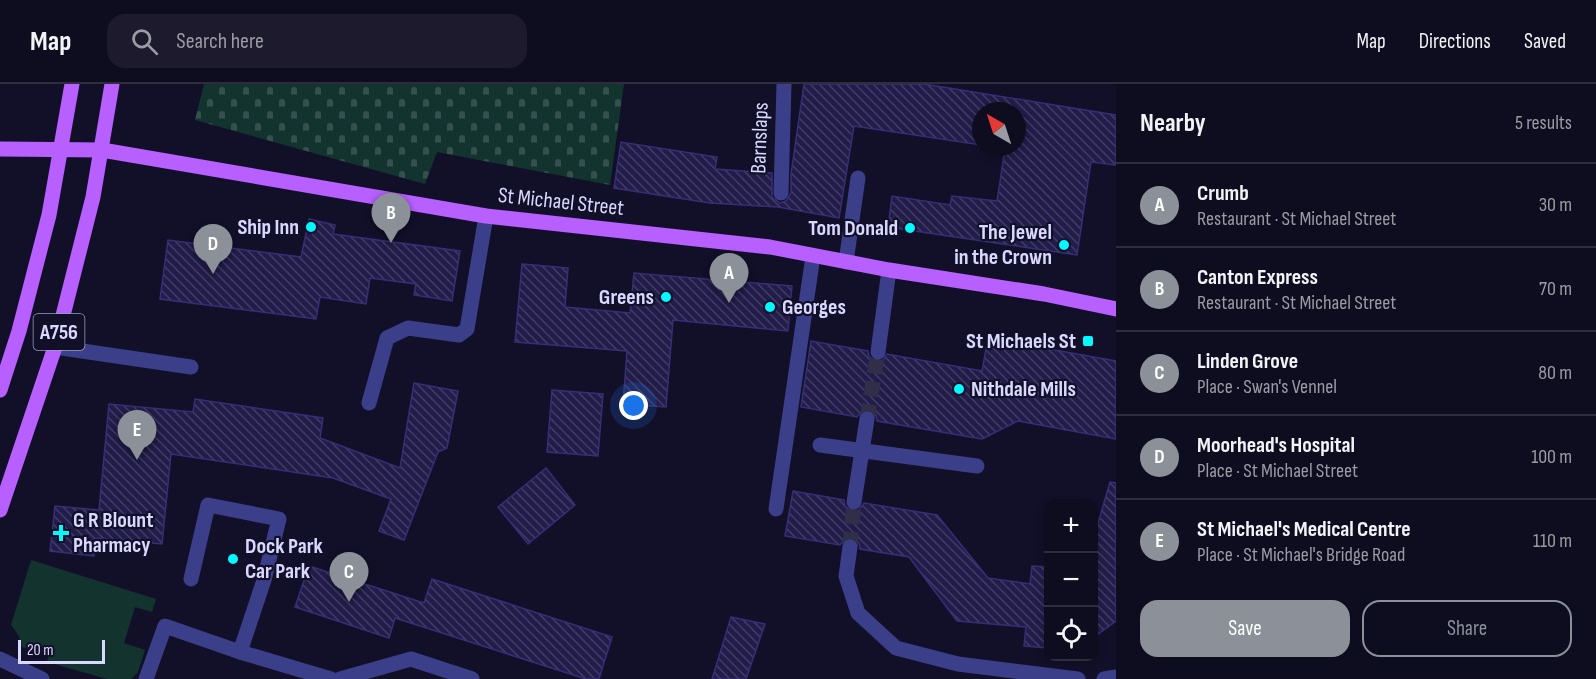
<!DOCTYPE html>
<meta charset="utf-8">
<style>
body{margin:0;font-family:"Sofia Sans Condensed",sans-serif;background:#1c1a2c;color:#f1f3f6}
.controls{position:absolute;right:18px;bottom:18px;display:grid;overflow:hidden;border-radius:12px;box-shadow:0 3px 9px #0003}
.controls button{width:54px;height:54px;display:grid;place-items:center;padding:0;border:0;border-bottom:2px solid #2e2c3d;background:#0e0c1f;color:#f1f3f6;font:30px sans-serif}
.compass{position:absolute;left:972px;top:18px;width:54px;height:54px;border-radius:50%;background:#0e0c1f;box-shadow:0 3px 9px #0003;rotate:321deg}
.scale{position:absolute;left:18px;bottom:15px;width:87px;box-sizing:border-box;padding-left:6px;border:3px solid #d9d8ff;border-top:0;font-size:16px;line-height:21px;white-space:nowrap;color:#d9d8ff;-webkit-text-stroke:4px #121029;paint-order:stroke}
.you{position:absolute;left:634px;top:322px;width:21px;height:21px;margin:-15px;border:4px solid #fff;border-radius:50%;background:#1a73e8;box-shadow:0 0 0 9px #1a73e833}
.badge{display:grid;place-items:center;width:39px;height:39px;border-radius:50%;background:#8c9099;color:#fff;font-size:20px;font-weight:700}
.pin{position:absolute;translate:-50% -50px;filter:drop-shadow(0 2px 3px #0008)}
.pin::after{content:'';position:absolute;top:32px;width:21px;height:18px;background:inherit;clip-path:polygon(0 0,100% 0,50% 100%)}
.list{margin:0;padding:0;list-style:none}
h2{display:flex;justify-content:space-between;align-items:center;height:78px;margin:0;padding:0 24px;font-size:26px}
h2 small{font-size:20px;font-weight:400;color:#9b9ba4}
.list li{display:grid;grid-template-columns:39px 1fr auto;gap:18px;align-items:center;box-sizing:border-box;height:84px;padding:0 24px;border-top:2px solid #2e2c3d}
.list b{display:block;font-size:22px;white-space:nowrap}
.list p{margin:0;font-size:20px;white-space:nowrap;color:#9b9ba4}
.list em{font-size:20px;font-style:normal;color:#9b9ba4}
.actions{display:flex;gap:12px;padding:18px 24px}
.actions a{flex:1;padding:14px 0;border:2px solid #8c9099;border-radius:18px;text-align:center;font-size:21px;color:#8c9099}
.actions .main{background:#8c9099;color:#fff}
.icon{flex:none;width:33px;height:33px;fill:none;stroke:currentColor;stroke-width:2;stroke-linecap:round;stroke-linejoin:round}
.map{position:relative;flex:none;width:1116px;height:595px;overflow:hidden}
header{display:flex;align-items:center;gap:36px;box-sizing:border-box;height:84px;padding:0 30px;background:#0e0c1f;border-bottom:2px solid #2e2c3d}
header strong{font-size:28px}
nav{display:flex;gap:33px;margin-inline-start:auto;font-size:21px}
.search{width:420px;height:54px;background:#1c1a2c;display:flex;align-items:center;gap:15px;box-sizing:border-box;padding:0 21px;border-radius:18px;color:#9b9ba4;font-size:22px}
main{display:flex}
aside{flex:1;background:#0e0c1f}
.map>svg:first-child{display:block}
.green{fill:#13332f}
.cemetery{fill:url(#cemetery-stones)}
.building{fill:url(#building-back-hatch);stroke:#372e76;stroke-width:1.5}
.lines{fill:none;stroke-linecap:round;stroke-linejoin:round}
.minor-tunnel{stroke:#302e49;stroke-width:15;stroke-dasharray:15 8;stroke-linecap:butt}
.minor{stroke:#3b3e88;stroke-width:15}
.major{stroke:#b75fff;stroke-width:15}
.poi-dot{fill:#04f8ff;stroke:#121029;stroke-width:2}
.labels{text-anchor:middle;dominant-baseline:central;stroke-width:4.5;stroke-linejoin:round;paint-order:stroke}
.shield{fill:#121029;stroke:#9d9cbf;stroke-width:1.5}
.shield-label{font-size:21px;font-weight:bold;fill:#d9d8ff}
.street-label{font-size:22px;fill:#d9d8ff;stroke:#121029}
.poi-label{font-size:22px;font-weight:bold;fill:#d9d8ff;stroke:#121029;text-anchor:end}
</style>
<header>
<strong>Map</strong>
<div class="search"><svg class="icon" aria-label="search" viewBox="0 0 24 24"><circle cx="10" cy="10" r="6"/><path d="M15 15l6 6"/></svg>Search here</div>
<nav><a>Map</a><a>Directions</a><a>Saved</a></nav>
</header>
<main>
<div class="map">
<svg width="1116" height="595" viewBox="0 0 1116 595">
<defs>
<pattern id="cemetery-stones" width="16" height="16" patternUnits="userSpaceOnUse" patternTransform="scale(1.5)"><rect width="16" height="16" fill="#13332f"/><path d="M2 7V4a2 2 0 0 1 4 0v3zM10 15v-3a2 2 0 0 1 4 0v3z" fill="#35504e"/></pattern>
<pattern id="building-back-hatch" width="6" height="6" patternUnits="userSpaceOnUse" patternTransform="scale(1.5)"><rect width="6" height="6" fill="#221c4a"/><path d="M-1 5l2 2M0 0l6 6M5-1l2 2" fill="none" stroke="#423c65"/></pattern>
</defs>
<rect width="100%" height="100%" fill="#121029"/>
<polygon class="green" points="31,476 156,515 152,528 135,523 124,559 145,566 138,588 131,595 107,595 47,578 49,571 22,563 19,552 11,541"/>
<polygon class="cemetery" points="204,0 624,0 610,101 437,68 425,100 195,36"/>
<g class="building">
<polygon points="804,0 924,0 1116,31 1116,81 1091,78 1077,171 888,143 892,112 950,121 952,112 997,117 1005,65 994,63 1017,63 1017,27 981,27 981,61 854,42 839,134 778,123 710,119 614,104 621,58 717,73 715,85 772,89 772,113 780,119 786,117 791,109 791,90"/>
<polygon points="309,135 335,141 333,150 460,167 452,217 414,211 416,200 370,194 366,220 320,213 316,235 160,215 168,156 301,173"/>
<polygon points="522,180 568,184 565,223 630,229 634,189 792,202 788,247 673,236 666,323 623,320 627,267 515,258"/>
<polygon points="988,254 1116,277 1116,355 1018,337 982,355 877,337 876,331 869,326 863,326 857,333 801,323 811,257 868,267 869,272 876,278 882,277 887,270 982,287"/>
<polygon points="414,299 458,307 447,364 438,368 404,456 379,447 391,415 333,394 171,370 162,460 96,454 94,472 50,467 55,422 99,426 109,320 193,328 195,315 323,334 320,354 400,384"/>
<polygon points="552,306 603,310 598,372 547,368"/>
<polygon points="546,384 575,421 528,460 498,423"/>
<polygon points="1110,398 1116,399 1116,537 1094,553 1094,453"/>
<polygon points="793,407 844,416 845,422 852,427 858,427 864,419 937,431 988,494 1030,500 1032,482 1048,483 1048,564 1024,562 1026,543 957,537 909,473 860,465 859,459 852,453 846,454 840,461 785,452"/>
<polygon points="309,482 424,519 432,495 612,553 599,595 586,595 395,534 389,554 295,523"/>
<polygon points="731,533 765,540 746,595 712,595"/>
</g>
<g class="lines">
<g class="minor-tunnel">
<polyline points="867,335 878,268"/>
<polyline points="850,463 854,418"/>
</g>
<g class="minor">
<polyline points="781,109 784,0"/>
<polyline points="846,178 858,94"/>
<polyline points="55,263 191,283"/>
<polyline points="878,268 889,186"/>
<polyline points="369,319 387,254 408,244 459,251 467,245 486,132"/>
<polyline points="820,361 977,382"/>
<polyline points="854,418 867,335"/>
<polyline points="776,425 813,172"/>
<polyline points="850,463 846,492 858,529 896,564 958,580 1078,595"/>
<polyline points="191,495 208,421 279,435 264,496 240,568"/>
<polyline points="0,575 42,595"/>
<polyline points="146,595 165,542 240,568 331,595"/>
<polyline points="340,595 411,575 472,595"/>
<polyline points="1104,595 1116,593"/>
</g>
<g class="major">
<polyline points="0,65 102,66 486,132 770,163 889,186 1044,210 1116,225"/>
<polyline points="0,306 19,247 49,131 72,0"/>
<polyline points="0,426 55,263 93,113 112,0"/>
</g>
</g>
<g class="poi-dot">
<circle cx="311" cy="143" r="6"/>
<circle cx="910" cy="144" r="6"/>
<circle cx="1064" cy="161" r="6"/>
<circle cx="666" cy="213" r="6"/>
<circle cx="770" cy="223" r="6"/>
<rect x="1082" y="251" width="12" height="12" rx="3"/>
<circle cx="959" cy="305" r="6"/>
<path d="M58 440h6v6h6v6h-6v6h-6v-6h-6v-6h6z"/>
<circle cx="233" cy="475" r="6"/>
</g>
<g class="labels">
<rect class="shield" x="33.5" y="230" width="51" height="36" rx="4.5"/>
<g class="shield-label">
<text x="59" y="248">A756</text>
</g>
<g class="street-label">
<text transform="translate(760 54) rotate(-88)">Barnslaps</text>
<text transform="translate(561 118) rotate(6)">St Michael Street</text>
</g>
<g class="poi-label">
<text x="299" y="143">Ship Inn</text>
<text x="898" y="144">Tom Donald</text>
<text x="1052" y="148">The Jewel<tspan x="1052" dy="25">in the Crown</tspan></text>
<text x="654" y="213">Greens</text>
<text x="782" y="223" text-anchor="start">Georges</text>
<text x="1076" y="257">St Michaels St</text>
<text x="971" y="305" text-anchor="start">Nithdale Mills</text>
<text x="73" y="436" text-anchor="start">G R Blount<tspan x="73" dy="25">Pharmacy</tspan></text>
<text x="245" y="462" text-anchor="start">Dock Park<tspan x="245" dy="25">Car Park</tspan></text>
</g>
</g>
</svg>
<div class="controls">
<button>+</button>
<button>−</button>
<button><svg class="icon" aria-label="locate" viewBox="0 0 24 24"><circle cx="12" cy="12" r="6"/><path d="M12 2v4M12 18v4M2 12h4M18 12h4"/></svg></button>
</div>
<svg class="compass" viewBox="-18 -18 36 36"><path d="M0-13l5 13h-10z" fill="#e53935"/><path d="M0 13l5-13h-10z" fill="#9b9ba4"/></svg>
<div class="scale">20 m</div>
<div class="you"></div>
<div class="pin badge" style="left:729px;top:219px">A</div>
<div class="pin badge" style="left:391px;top:159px">B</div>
<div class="pin badge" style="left:349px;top:518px">C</div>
<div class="pin badge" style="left:213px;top:190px">D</div>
<div class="pin badge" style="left:137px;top:376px">E</div>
</div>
<aside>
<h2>Nearby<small>5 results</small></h2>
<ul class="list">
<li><span class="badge">A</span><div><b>Crumb</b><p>Restaurant · St Michael Street</p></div><em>30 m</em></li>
<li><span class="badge">B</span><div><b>Canton Express</b><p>Restaurant · St Michael Street</p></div><em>70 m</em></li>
<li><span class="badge">C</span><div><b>Linden Grove</b><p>Place · Swan's Vennel</p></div><em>80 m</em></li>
<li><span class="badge">D</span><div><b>Moorhead's Hospital</b><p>Place · St Michael Street</p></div><em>100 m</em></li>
<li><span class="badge">E</span><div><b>St Michael's Medical Centre</b><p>Place · St Michael's Bridge Road</p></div><em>110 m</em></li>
</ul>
<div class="actions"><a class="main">Save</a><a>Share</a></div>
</aside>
</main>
